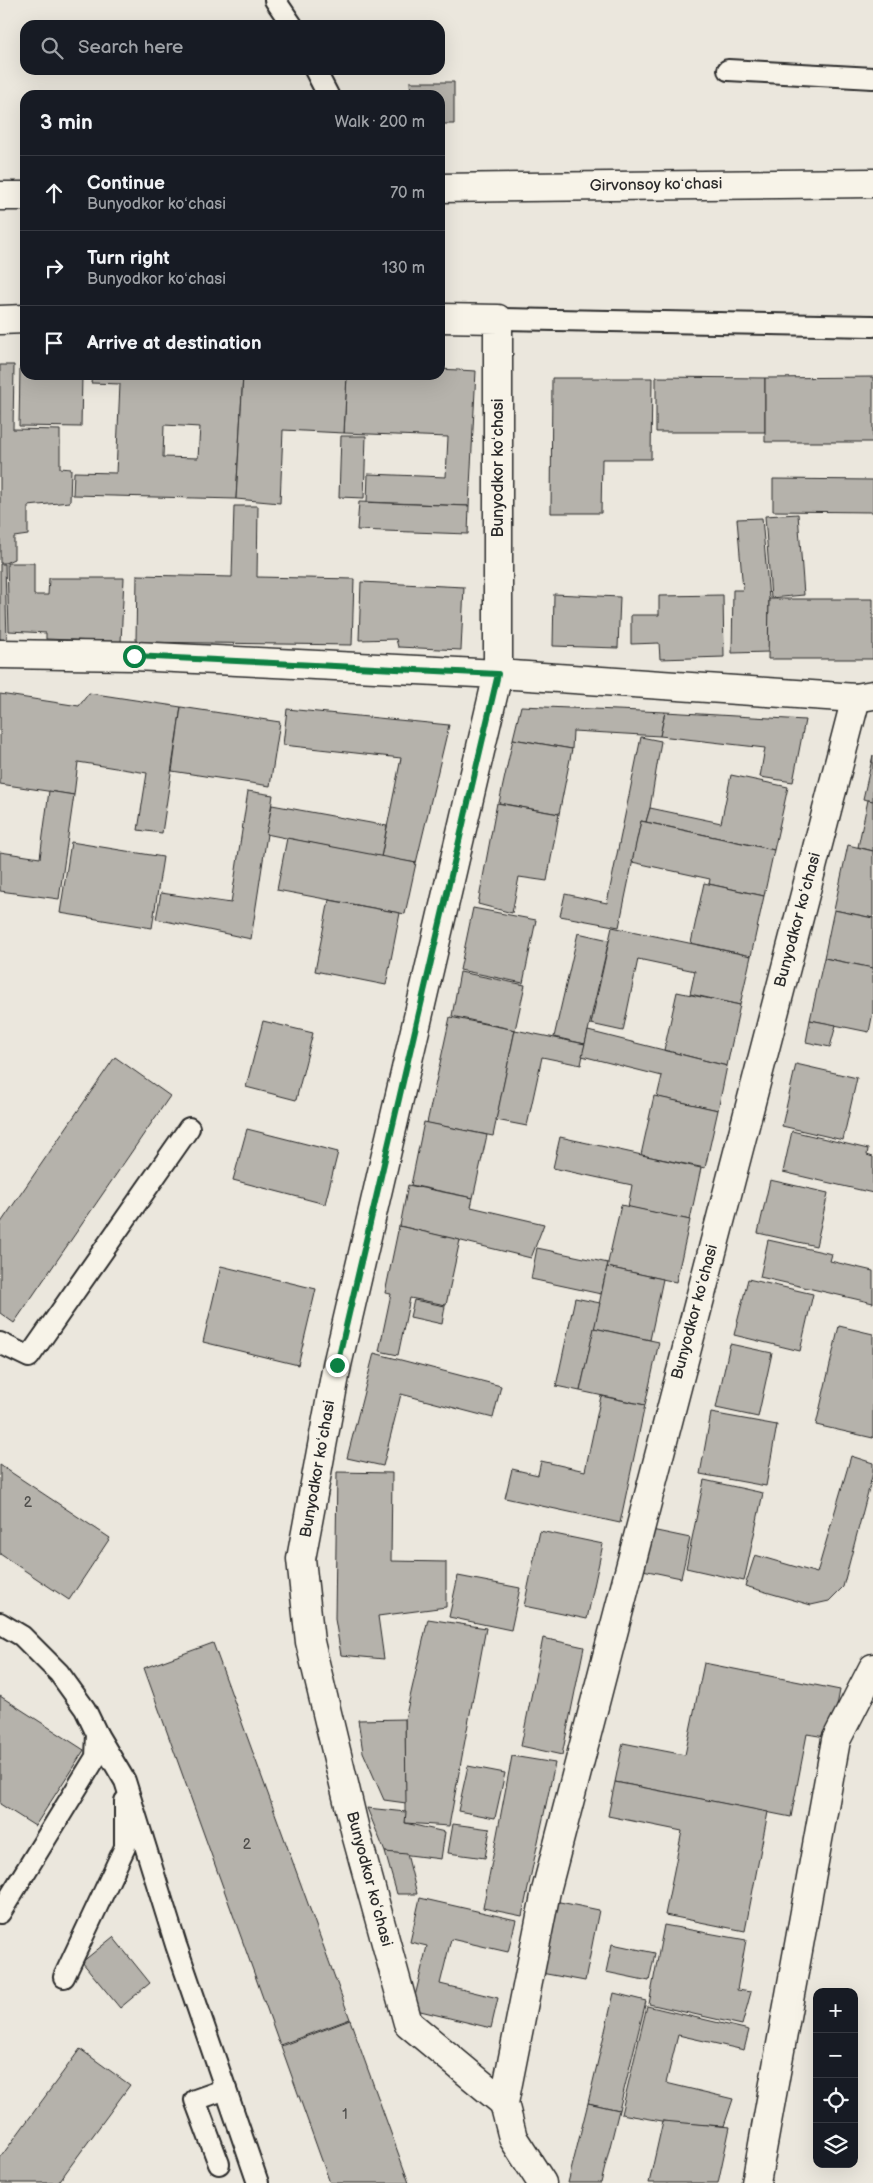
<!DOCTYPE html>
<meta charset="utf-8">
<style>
body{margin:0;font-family:"Balsamiq Sans",sans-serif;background:#242831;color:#f1f3f6}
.controls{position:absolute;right:15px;bottom:15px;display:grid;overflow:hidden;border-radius:10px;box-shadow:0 5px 20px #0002}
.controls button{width:45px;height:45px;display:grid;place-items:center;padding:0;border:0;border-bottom:1px solid #363941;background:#171b24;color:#f1f3f6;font:25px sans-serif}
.stop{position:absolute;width:15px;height:15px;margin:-11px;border:4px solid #0b8043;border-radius:50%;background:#fff}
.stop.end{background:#0b8043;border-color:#fff;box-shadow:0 1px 5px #0008}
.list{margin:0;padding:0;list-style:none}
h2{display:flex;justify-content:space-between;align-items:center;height:65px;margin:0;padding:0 20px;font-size:21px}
h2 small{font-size:16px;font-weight:400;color:#9ea1a6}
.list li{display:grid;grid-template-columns:32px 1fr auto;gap:15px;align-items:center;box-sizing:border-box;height:75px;padding:0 20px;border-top:1px solid #363941}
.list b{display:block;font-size:19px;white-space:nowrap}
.list p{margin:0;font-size:16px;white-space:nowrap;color:#9ea1a6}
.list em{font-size:16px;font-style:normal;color:#9ea1a6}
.icon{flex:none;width:28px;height:28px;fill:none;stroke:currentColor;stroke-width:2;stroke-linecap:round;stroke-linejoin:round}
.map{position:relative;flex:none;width:873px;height:2183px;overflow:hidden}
.search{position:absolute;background:#171b24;box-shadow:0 5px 20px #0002;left:20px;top:20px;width:425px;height:55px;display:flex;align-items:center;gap:12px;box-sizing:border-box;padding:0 18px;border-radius:15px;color:#9ea1a6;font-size:19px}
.panel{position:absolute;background:#171b24;box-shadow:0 5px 20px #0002;left:20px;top:90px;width:425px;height:290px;border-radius:15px}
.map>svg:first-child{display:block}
.building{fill:#b5b2ab;stroke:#2b2b2b;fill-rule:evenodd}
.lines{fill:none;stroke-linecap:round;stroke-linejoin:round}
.lane-casing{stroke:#2b2b2b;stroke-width:24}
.street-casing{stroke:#2b2b2b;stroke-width:31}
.primary-casing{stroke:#2b2b2b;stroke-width:31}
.lane{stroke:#f7f3e8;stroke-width:20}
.street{stroke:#f7f3e8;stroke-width:28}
.primary{stroke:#f7f3e8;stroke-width:28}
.route{stroke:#0b8043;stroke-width:6}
.labels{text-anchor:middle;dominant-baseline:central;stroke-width:4;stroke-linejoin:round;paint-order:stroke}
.number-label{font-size:14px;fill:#4e4d4b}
.street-label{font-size:16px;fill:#2b2b2b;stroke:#f7f3e8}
</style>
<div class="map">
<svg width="873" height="2183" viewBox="0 0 873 2183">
<rect width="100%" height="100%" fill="#ebe7dd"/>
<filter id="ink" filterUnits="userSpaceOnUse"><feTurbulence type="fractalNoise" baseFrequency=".02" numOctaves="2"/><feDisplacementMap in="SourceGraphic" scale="10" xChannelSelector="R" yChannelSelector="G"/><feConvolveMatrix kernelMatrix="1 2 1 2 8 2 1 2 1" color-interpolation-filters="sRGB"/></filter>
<g filter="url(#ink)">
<g class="building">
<polygon points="410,82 454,82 454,124 440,124 440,95 411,95"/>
<polygon points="0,365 14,365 13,429 60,430 60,468 71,469 70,502 28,506 28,535 14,537 14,559 5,563 0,563"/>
<polygon points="20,367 25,367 25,375 82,375 81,427 19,426"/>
<polygon points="440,369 476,371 469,506 367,502 368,474 446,477 448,437 344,433 347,375 440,375"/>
<path d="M92,375h151l-7,124 -163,-4 1,-23 42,1 4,-89 -29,-1zM164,425l36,2 -2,31 -35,-1z"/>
<polygon points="243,375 347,375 344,433 283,430 280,503 236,499"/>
<polygon points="656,377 765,378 765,432 656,432"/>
<polygon points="873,377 873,442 765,442 765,378"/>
<polygon points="552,378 652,378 651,459 602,459 601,513 551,513"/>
<polygon points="341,436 366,436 364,498 339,497"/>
<polygon points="773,479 873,480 873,512 773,511"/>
<polygon points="359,502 469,506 468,534 357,530"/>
<polygon points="234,506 258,506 257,577 354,579 352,645 136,642 137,575 232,577"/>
<polygon points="798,514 804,595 771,598 765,516"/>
<polygon points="762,518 769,599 769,652 732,653 733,590 743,590 737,519"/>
<polygon points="7,563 34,563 34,595 48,595 49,578 124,578 121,642 46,639 46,633 9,631"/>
<polygon points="0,564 5,564 7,642 0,642"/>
<polygon points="361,582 464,587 461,650 398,647 396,639 359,640"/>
<polygon points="554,594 620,597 618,648 553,646"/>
<polygon points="723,595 724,657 660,659 659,643 631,644 631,615 659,615 659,596"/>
<polygon points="769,599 873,599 873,659 768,659"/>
<polygon points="89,693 181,707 162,833 138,830 147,773 78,762 74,795 0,784 0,694 79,706"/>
<polygon points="521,706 665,712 660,736 573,731 572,749 513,739"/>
<polygon points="181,707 280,722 270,786 172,771"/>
<polygon points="287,709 449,725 416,863 381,857 401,758 283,745"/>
<polygon points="665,712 805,720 793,782 760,777 765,748 660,736"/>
<polygon points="641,737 661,741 650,808 646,822 641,821 619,927 560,916 565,894 607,903"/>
<polygon points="513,739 572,749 559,814 499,803"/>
<polygon points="873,755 873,801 863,799"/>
<polygon points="731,775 788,787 774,850 646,822 650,808 721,823"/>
<polygon points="49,791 74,795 59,899 0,891 0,852 40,858"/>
<polygon points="248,791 273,795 251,939 156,919 161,893 231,903"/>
<polygon points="868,800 873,801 873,851 858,847"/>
<polygon points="497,803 559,814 547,881 519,877 512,913 478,904"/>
<polygon points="272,805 387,826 381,857 266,834"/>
<polygon points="641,821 774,850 764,896 709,884 710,879 632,862"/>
<polygon points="287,838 416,863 405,914 277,890"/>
<polygon points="71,842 163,857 152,928 60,913"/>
<polygon points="848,845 873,851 873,918 834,910"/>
<polygon points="704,883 764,896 751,956 691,943"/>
<polygon points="329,900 400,913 386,985 315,971"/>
<polygon points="473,908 536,920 523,983 460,970"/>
<polygon points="834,910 873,918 873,968 824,958"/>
<polygon points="612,927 751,956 740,1005 690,994 695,971 638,959 623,1031 591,1024"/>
<polygon points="578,933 609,940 585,1044 554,1037"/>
<polygon points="824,958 873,968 873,1012 869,1032 810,1020"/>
<polygon points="460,972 525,985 515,1030 452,1016"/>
<polygon points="677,992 740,1005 727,1066 664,1050"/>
<polygon points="450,1017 515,1030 493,1136 427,1123"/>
<polygon points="810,1020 836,1025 830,1047 806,1042"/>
<polygon points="263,1021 313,1033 296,1100 246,1087"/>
<polygon points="515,1030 585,1044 581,1065 542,1057 527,1126 496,1120"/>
<polygon points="588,1031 727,1066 718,1110 657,1097 662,1076 582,1056"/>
<polygon points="115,1057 170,1096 14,1323 0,1313 0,1224"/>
<polygon points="796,1064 857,1078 843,1140 782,1126"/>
<polygon points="654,1096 718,1110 705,1168 641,1155"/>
<polygon points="424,1122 487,1135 473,1198 411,1185"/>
<polygon points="247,1129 338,1152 325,1204 233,1180"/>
<polygon points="792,1131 868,1149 867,1155 873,1157 873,1193 783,1172"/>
<polygon points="560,1137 701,1168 690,1220 628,1207 632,1185 553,1168"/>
<polygon points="770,1180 828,1193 816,1246 758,1233"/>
<polygon points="408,1185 473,1198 471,1207 544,1224 531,1258 400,1226"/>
<polygon points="621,1205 690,1220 676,1282 607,1267"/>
<polygon points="399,1226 460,1240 446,1305 410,1298 398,1355 379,1351 391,1294 385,1293"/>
<polygon points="768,1240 832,1254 830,1261 873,1271 873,1303 760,1277"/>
<polygon points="537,1248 608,1263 601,1294 531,1279"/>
<polygon points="221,1266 316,1289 298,1365 203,1342"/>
<polygon points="607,1267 663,1279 650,1340 594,1328"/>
<polygon points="748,1279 813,1294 800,1351 734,1335"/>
<polygon points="575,1298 600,1303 580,1391 556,1386"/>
<polygon points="414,1300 445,1306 442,1324 410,1317"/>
<polygon points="839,1326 873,1334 873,1438 816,1425"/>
<polygon points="594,1328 659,1342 645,1405 580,1391"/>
<polygon points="730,1344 772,1353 758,1417 716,1408"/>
<polygon points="374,1353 501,1386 493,1418 401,1394 383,1466 347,1458"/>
<polygon points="601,1396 645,1405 620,1523 505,1498 512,1469 538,1475 541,1461 585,1471"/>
<polygon points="711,1413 777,1425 766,1486 700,1474"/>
<polygon points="851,1456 873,1463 873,1473 843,1587 829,1601 811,1605 745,1586 755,1555 817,1573"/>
<polygon points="0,1465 110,1538 69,1600 0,1554"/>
<polygon points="337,1472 392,1473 391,1561 446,1562 446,1607 378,1616 384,1659 341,1655 335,1619"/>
<polygon points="704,1480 763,1493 744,1581 686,1568"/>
<polygon points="647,1529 690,1538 681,1578 638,1569"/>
<polygon points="540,1531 603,1544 587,1619 524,1606"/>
<polygon points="458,1576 520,1588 511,1630 449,1617"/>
<polygon points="428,1619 486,1628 449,1826 405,1823 405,1719"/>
<polygon points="543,1638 584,1647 562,1755 521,1746"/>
<polygon points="213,1643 350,2019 280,2045 144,1668"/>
<polygon points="704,1663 840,1690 831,1738 807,1734 791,1817 615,1782 623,1743 685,1755"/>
<polygon points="0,1696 84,1750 35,1826 0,1804"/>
<polygon points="405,1719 406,1803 384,1800 363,1752 358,1720"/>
<polygon points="512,1756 555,1763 522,1916 483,1908"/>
<polygon points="468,1766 505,1773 495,1818 458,1811"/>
<polygon points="615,1782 768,1812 745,1931 665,1915 682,1831 608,1816"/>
<polygon points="367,1808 406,1812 405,1823 445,1832 441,1859 385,1852"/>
<polygon points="453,1824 490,1829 485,1858 448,1853"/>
<polygon points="385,1852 407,1854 417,1894 397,1894"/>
<polygon points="420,1898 516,1920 508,1952 451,1939 440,1984 498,1998 491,2028 412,2009 427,1946 410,1942"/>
<polygon points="555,1901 599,1910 585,1981 541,1973"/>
<polygon points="664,1925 746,1940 737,1990 751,1992 742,2025 649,2004"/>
<polygon points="113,1937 150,1983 120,2008 82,1962"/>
<polygon points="612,1944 655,1953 649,1981 606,1972"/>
<polygon points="614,1993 646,2001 619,2110 588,2103"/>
<polygon points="647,2006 749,2030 744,2050 678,2035 666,2083 733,2099 724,2126 674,2123 621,2114"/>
<polygon points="350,2020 409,2183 330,2183 281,2046"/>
<polygon points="80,2049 130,2085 58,2183 0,2183 0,2158"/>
<polygon points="588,2103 619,2110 601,2183 568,2183"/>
<polygon points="663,2121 730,2127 718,2183 649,2183"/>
</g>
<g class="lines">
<defs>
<g id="lane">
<polyline points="275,0 292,25"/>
<polyline points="315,70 328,95"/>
<polyline points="728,70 873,78"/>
<polyline points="498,319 873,326"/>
<polyline points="0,1343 29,1357 189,1128"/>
<polyline points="0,1623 22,1636 59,1673 85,1709 97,1734 96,1757 0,1913"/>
<polyline points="97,1734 125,1781 176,1945 258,2183"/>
<polyline points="64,1977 125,1847 125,1801"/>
<polyline points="219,2164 195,2100 226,2089"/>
</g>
<g id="street">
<polyline points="440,318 498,319 498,674 856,698 873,695"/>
<polyline points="0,320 25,319"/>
<polyline points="0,654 134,656 498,674 337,1365 301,1559 310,1642 356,1834 408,2023 504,2103"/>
<polyline points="542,2183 513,2138 504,2103 546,1891 856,698"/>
<polyline points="756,2183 836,1740 873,1668"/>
</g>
<g id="primary">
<polyline points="440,188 873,183"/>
<polyline points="0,196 25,196"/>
</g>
</defs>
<use href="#lane" class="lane-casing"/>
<use href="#street" class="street-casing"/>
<use href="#primary" class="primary-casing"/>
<use href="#lane" class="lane"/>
<use href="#street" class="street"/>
<use href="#primary" class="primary"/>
</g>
</g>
<g class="lines" filter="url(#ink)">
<polyline class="route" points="134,656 498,674 337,1365"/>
</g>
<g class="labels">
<g class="number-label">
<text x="28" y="1502">2</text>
<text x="247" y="1844">2</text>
<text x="345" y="2114">1</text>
</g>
<g class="street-label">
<text transform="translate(656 185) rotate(-1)">Girvonsoy koʻchasi</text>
<text transform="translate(498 468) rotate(-90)">Bunyodkor koʻchasi</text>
<text transform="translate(798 920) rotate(-75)">Bunyodkor koʻchasi</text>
<text transform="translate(695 1312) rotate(-75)">Bunyodkor koʻchasi</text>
<text transform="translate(318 1469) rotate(-80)">Bunyodkor koʻchasi</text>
<text transform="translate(369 1879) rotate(75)">Bunyodkor koʻchasi</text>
</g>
</g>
</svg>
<div class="controls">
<button>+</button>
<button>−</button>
<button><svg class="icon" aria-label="locate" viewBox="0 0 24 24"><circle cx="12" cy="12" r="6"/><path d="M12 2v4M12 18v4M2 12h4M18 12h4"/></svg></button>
<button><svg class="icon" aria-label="layers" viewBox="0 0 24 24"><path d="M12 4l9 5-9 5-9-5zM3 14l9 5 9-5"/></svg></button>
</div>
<div class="stop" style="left:134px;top:656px"></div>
<div class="stop end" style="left:337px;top:1365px"></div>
<div class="search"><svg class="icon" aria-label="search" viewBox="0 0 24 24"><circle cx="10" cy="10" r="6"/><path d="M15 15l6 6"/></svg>Search here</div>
<section class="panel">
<h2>3 min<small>Walk · 200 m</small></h2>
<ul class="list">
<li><svg class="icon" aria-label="ahead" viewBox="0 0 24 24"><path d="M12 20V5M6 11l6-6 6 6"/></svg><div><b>Continue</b><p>Bunyodkor koʻchasi</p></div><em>70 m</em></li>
<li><svg class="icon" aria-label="right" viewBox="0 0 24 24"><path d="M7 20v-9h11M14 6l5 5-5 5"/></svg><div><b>Turn right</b><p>Bunyodkor koʻchasi</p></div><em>130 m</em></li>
<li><svg class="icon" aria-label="arrive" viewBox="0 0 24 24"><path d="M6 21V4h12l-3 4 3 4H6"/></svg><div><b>Arrive at destination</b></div></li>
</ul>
</section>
</div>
